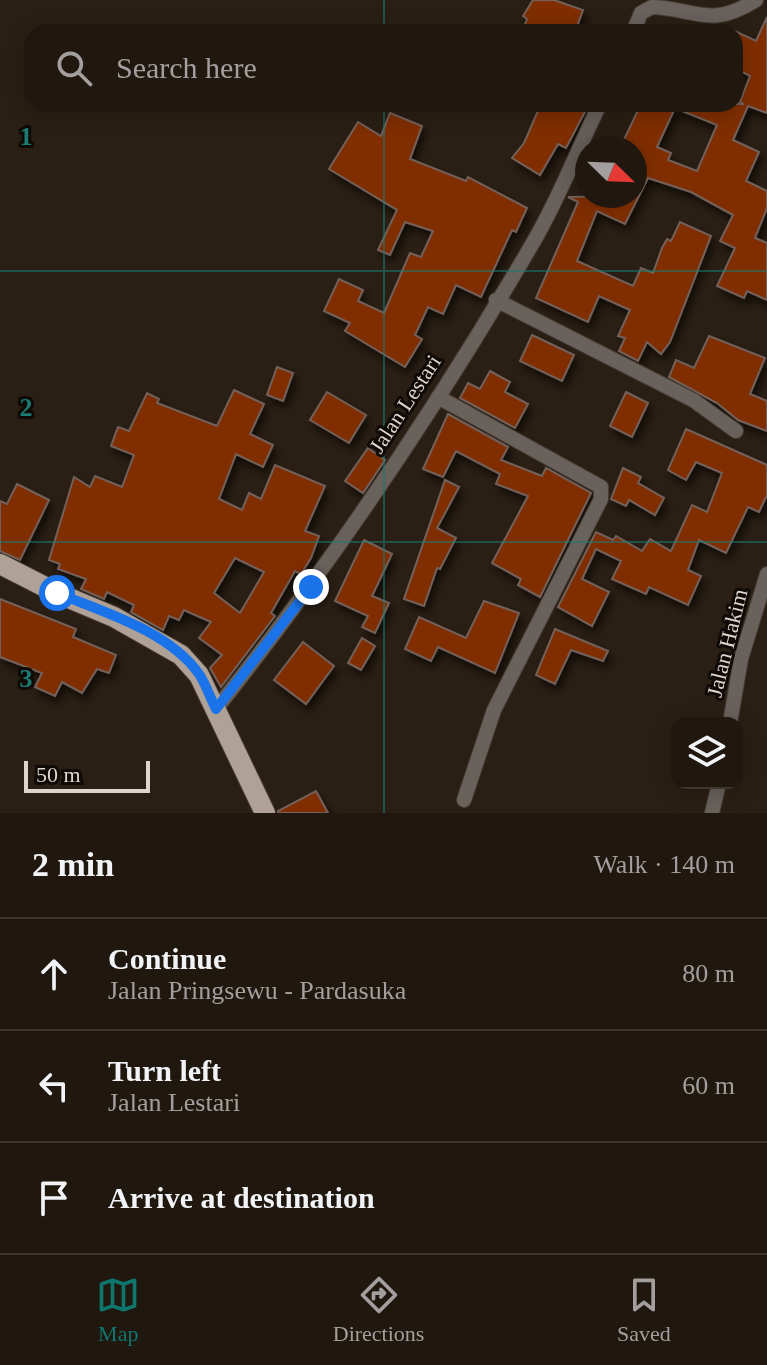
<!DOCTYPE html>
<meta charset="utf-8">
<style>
body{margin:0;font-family:"Times New Roman",serif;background:#282018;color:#f1f3f6}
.controls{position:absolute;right:24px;bottom:24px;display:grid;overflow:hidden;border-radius:16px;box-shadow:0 4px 20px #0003}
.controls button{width:72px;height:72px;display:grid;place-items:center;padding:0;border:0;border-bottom:2px solid #3d362f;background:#20170f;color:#f1f3f6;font:40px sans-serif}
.compass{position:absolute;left:575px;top:136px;width:72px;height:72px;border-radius:50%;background:#20170f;box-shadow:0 4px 20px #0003;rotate:113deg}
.scale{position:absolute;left:24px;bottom:20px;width:126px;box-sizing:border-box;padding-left:8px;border:4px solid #ddd5ce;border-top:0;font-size:22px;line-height:28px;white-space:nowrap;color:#ddd5ce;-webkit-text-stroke:6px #0f0a06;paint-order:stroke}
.stop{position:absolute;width:24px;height:24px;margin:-18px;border:6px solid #1a73e8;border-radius:50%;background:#fff}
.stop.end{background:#1a73e8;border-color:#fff;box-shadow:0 2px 8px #0008}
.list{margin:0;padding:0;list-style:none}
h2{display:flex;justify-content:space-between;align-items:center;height:104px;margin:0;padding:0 32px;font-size:34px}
h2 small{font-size:26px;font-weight:400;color:#a29f9e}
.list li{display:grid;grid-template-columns:52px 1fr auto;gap:24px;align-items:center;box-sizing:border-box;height:112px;padding:0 32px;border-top:2px solid #3d362f}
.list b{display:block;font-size:30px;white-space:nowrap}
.list p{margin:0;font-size:26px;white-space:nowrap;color:#a29f9e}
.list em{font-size:26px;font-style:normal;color:#a29f9e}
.icon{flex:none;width:44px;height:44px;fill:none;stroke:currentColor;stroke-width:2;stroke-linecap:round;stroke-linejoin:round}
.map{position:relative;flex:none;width:767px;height:813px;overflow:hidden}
.search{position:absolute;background:#20170f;box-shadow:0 4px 20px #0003;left:24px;right:24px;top:24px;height:88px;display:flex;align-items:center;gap:20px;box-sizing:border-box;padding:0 28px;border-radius:24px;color:#a29f9e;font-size:30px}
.sheet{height:440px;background:#20170f}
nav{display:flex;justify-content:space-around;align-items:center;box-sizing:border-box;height:112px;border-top:2px solid #3d362f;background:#20170f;font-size:22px;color:#a29f9e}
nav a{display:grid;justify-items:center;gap:4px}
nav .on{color:#0f766e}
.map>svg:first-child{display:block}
.building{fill:#802d00;stroke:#73615a;stroke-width:2;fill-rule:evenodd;filter:url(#shadow)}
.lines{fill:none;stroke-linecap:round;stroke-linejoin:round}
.street-casing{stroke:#473c32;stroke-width:16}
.primary-casing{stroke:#473c32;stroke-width:22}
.street{stroke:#68615c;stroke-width:14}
.primary{stroke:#b0a197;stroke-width:20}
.route{stroke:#1a73e8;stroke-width:10}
.grid{fill:none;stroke:#197b73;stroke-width:2;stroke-opacity:0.55}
.labels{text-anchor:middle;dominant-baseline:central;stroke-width:6;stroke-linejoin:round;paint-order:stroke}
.street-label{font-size:22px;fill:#ddd5ce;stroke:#0f0a06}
.grid-label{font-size:26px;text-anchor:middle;font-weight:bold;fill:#197b73;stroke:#0f0a06;stroke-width:6;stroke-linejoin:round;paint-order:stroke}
</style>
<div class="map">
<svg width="767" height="813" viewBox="0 0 767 813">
<defs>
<filter id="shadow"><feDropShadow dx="3.5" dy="6" stdDeviation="4" flood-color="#0009"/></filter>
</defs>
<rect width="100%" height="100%" fill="#2a1f14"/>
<g class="building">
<polygon points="533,0 554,0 583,10 575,32 522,32 527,19 523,16"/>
<path d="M767,17v96l-19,-7 -15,34 26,12 -13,29 21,10v17l-12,30 12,5v57l-20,-9 -3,7 -27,-12 18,-38 -15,-7 13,-26 -42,-23 -43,-14 -23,46 -28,-13 -20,50 56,25 8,-18 12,5 9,-25 5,-9 4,2 9,-19 31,14 -41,106 -9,12 -14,-12 -9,19 -19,-10 6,-13 -7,-2 12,-26 -31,-14 -11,26 -52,-24 42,-96 -10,-5 67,-1v-48h-15l21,-44h103l-4,-2 10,-26 -15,-8v-37l21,10zM675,108l42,17 -20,46 -29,-11 3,-7 -14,-6z"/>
<polygon points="541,104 589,104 566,148 558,144 540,175 512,158 524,143"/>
<polygon points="390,113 422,126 410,159 466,181 468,177 527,208 516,232 512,230 481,297 456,285 443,314 428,307 415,335 422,339 405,367 345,331 350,323 324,311 339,279 363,290 358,301 384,313 410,253 421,257 433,231 405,222 390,255 378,250 397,210 329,169 358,122 381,136"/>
<polygon points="532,335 574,355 562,381 520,361"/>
<polygon points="709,336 765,358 750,394 767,401 767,431 738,420 717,403 669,377 676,360 694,368"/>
<polygon points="277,367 293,373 283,401 267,395"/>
<polygon points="490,371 510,382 505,392 528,404 515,428 460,398 468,383 480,389"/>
<path d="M234,390l30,14 -14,30 23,11 -10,22 -27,-13 -17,45 23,11 7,-17 12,6 14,-34 50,21 -20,45 14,5 -8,22 -10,16 -6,-3 -24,42 4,3 -54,71 -11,-19 12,-13 -23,-17 12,-16 -27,-12 -5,10 -10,-4 -6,14 -32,-18 3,-7 -27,-13 -3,7 -23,-10 5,-10 -28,-10 2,-5 -11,-4 25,-83 16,10 5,-11 27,11 12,-32 -23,-9 7,-19 11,4 18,-38 12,6 -2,4 60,23zM235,558l29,14 -24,41 -26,-20z"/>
<polygon points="327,392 366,415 349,443 310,420"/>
<polygon points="626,392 648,403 632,437 610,426"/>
<polygon points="448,414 508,447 501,460 542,476 546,468 591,493 540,597 518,585 521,579 492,563 528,496 496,484 500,474 456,451 443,477 423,469"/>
<polygon points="686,429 767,465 767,495 759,512 748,507 726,553 699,540 688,570 701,576 688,605 649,587 646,594 612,579 621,561 596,549 582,579 609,592 592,626 558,607 596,532 613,540 616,536 642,551 650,539 671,551 692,505 707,512 722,473 696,462 686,480 668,470"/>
<polygon points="368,448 385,460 363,493 345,481"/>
<polygon points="623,468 641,477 638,483 664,498 655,515 629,500 626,506 611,499"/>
<polygon points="445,480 459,487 437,528 456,538 440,569 437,568 424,606 404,599"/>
<polygon points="17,484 49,500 20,560 0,551 0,501 7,504"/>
<polygon points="364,540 392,554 372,596 389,603 375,633 362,627 368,616 335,601"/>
<polygon points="0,599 76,629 73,637 116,655 109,673 97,669 82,693 62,682 55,696 35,687 42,673 0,657"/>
<polygon points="484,601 519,613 495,673 438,647 431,661 405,649 419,617 466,638"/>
<polygon points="555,629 608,651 603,661 571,650 555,684 536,675"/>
<polygon points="362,638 375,646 361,670 348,663"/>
<polygon points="303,642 334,666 306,704 274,680"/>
<polygon points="316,791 328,813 278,813 278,811"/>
</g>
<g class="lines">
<defs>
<g id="street">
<path d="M633,32l8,-19 11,-6c46,2 58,22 104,-7"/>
<polyline points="496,300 693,400 736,431"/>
<polyline points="438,397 601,487 601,499 494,710 464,800"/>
<path d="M216,709c117,-147 223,-305 318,-468 25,-43 44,-92 66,-137"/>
<polyline points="730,723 741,659 767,574"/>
<polyline points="712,813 719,783"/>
</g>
<polyline id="primary" points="0,564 57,593 114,617 181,655 199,675 265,813"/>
</defs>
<use href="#street" class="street-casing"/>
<use href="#primary" class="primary-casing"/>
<use href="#street" class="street"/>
<use href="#primary" class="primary"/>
</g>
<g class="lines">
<path class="route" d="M57,593c46,19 112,38 142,81 7,10 11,24 17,35l95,-122"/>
</g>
<path class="grid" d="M384,0v32M384,104v709M0,271h767M0,542h767"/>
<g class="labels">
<g class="street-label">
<text transform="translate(405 404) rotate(-57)">Jalan Lestari</text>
<text transform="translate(727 643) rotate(-76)">Jalan Hakim</text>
</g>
</g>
<g class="grid-label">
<text x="26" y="145">1</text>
<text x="26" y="416">2</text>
<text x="26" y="687">3</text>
</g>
</svg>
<div class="controls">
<button><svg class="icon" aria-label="layers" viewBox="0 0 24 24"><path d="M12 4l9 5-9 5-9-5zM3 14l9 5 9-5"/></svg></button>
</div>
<svg class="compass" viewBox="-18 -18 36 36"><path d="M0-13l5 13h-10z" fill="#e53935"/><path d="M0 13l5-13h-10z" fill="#a29f9e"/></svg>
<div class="scale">50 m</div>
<div class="stop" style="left:57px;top:593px"></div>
<div class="stop end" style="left:311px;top:587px"></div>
<div class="search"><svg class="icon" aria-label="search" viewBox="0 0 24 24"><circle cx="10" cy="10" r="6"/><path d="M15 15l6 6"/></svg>Search here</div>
</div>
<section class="sheet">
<h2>2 min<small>Walk · 140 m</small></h2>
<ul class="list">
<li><svg class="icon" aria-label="ahead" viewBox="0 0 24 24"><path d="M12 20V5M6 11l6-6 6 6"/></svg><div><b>Continue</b><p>Jalan Pringsewu - Pardasuka</p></div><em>80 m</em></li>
<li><svg class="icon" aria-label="left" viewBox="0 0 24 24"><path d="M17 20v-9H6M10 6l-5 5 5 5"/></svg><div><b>Turn left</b><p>Jalan Lestari</p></div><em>60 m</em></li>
<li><svg class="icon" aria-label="arrive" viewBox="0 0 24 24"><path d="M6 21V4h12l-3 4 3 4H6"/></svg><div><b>Arrive at destination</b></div></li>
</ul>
</section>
<nav>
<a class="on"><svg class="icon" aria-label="map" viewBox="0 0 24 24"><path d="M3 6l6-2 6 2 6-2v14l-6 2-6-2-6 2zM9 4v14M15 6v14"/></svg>Map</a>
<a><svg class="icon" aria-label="directions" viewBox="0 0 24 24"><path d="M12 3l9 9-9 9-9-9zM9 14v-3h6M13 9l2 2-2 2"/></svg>Directions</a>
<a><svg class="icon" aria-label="saved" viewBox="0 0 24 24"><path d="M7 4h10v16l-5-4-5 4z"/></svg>Saved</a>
</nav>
